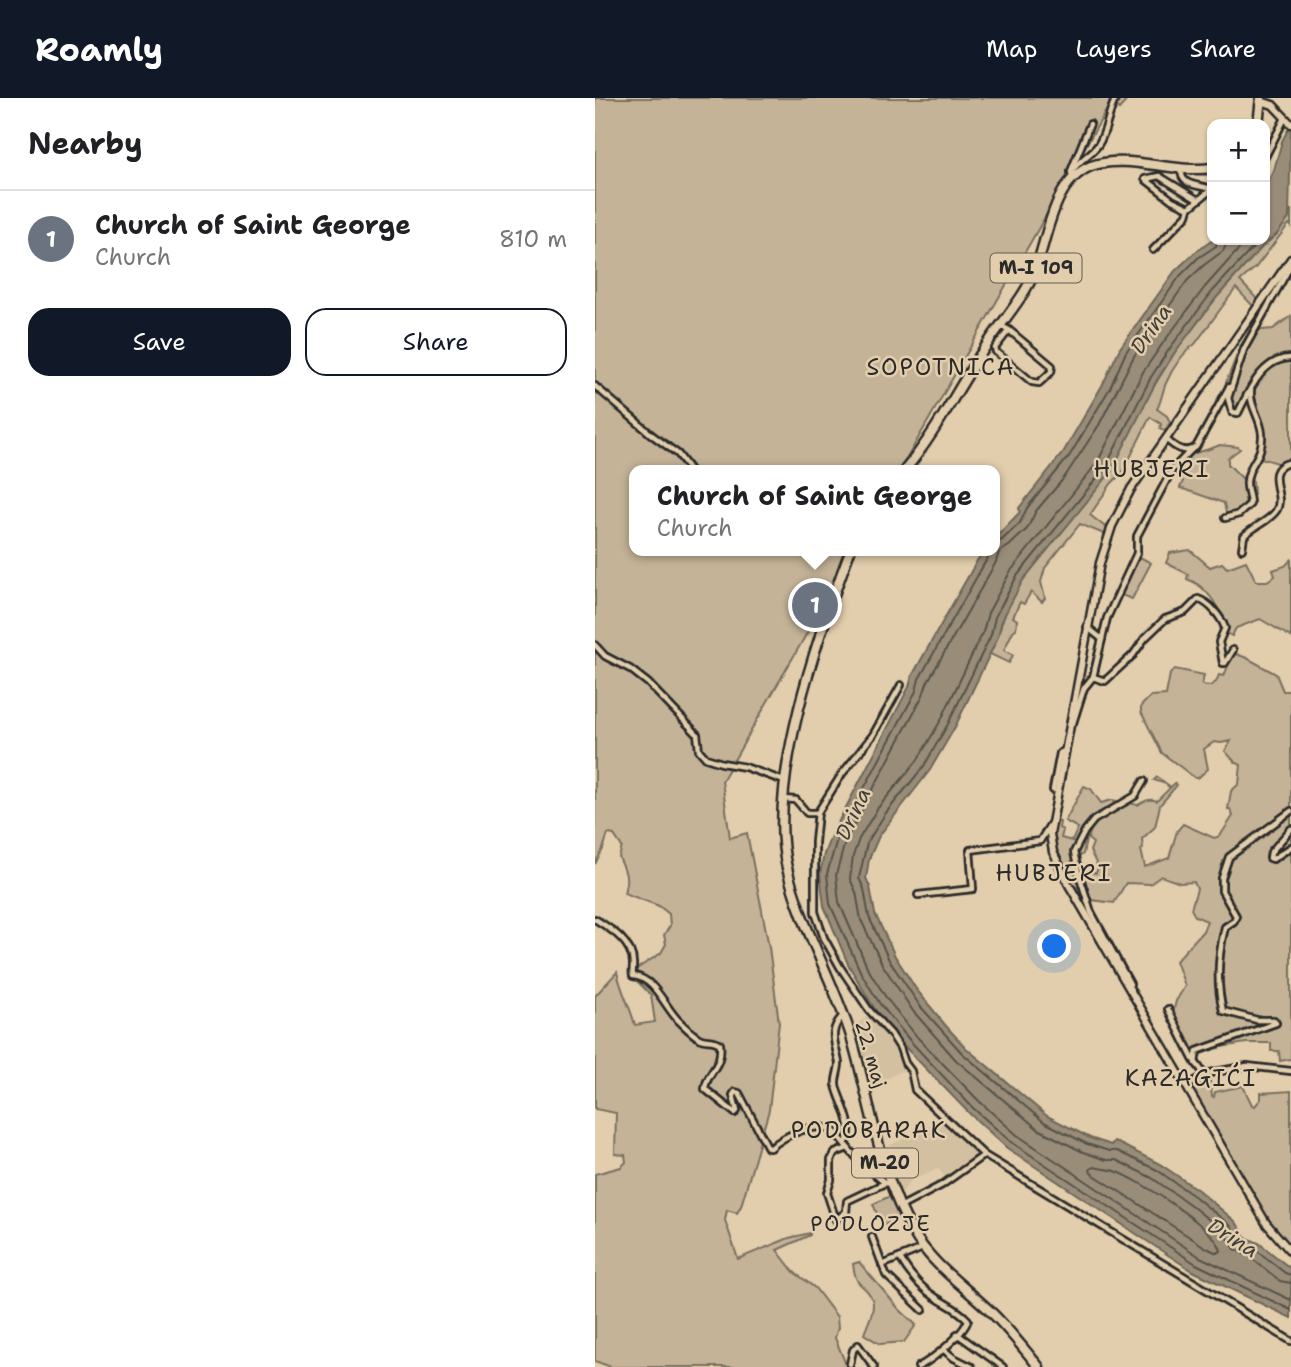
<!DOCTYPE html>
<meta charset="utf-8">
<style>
body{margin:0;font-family:"Shantell Sans",sans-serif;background:#f2f2f2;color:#202124}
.controls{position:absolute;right:21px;top:21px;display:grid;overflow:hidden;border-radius:14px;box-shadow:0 2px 5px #0004}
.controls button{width:63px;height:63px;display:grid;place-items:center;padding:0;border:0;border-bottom:2px solid #e0e0e0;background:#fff;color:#202124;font:35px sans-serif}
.you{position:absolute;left:460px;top:849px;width:24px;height:24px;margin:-18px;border:5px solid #fff;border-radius:50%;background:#1a73e8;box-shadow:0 0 0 10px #1a73e833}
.badge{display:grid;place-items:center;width:46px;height:46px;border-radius:50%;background:#111827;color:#fff;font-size:23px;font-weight:700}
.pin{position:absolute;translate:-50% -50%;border:4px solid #fff;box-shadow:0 2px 7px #0006}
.popup{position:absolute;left:34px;top:367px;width:371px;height:91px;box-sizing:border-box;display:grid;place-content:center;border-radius:14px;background:#fff;filter:drop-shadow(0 2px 5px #0005);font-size:23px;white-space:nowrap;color:#757577}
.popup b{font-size:26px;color:#202124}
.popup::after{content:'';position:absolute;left:50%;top:100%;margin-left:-14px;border:14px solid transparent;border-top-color:#fff}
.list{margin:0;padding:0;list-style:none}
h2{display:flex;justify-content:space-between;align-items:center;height:91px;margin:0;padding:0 28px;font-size:30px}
h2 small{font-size:23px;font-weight:400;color:#757577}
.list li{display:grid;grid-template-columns:46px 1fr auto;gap:21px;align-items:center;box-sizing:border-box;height:98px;padding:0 28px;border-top:2px solid #e0e0e0}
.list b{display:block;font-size:26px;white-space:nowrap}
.list p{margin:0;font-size:23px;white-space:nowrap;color:#757577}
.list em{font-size:23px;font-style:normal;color:#757577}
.actions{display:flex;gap:14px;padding:21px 28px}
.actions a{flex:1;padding:16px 0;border:2px solid #111827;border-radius:21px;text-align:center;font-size:24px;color:#111827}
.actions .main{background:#111827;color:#fff}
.map{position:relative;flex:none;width:696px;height:1269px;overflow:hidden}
header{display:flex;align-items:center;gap:42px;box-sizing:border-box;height:98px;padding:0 35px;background:#111827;color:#fff}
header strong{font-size:33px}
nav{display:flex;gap:38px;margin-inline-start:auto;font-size:24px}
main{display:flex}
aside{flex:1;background:#fff}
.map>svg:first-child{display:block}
.built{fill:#d3c0a1}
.green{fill:#c4b397;stroke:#786f61;stroke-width:2;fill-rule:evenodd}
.water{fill:#998d79;stroke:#6d665a;stroke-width:2}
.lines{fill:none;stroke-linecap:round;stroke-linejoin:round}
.shore{stroke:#57524a;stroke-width:2}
.street-casing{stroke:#2b2b2b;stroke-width:10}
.secondary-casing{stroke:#2b2b2b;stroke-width:11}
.primary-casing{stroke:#2b2b2b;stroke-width:13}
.street{stroke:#e2ceac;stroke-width:4.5}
.secondary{stroke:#e2ceac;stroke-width:6}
.primary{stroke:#e2ceac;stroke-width:8}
.labels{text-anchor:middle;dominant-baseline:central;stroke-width:5;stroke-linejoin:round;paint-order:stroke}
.shield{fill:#e2ceac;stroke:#625c52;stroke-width:2}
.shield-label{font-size:18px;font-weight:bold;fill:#2b2b2b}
.street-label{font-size:19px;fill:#2b2b2b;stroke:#e2ceac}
.water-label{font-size:21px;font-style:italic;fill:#413f3b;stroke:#e2ceac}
.neighbourhood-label{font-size:21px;letter-spacing:2px;fill:#2b2b2b;stroke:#e2ceac}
.quarter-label{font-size:23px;letter-spacing:2px;fill:#2b2b2b;stroke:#e2ceac}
</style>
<header>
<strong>Roamly</strong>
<nav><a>Map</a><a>Layers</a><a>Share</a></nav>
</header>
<main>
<aside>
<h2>Nearby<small></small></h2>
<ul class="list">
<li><span class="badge" style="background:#6b7280">1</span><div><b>Church of Saint George</b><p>Church</p></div><em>810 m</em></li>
</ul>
<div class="actions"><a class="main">Save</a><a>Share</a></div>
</aside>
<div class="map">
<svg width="696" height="1269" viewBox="0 0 696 1269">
<rect width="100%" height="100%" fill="#e2ceac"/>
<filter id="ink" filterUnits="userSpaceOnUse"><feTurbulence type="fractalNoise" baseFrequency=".0143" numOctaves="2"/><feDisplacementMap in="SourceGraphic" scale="14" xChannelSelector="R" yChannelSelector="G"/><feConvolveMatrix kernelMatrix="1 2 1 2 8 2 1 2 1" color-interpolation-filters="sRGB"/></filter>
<g filter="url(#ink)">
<g class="built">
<polygon points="277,916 303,948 312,970 287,983 282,973 271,977 257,929"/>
<polygon points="345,1022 385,1056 351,1081 343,1070 316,1082 306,1096 290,1050"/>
</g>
<g class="green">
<path d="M0,0h534l-10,11 -8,-7 -211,368h-265v81h219l-25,53 -3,-4 -104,181 8,57 17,-5 22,114 10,76 -10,87 -28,96 -4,7 -10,-3 -2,10 13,39 51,-21 21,-5v2l-33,15 17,22 21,16 22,29 1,11 -3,10 12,29h-236l-16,-6v-187l26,-7 5,-5 -1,-7 -10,-1 1,-41 -21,-4v-113l22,-24c4,19 13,34 18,53l20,-3 -4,-27 -15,-15 -1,-10 26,-17 5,-9 -2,-9 6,-9 -1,-12 -10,-8 -35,-13c5,-19 1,-20 -5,-36l3,-10 -8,-12 -6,-1 -5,15 -8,15z"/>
<path d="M696,111v17l-2,-2 -33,43 -16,14 19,20 -15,22 -2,-1 11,-16 -17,-18 -41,56c-11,8 -22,23 -28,37 -5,10 -5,19 -10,28l10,7 3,6 -5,9 -5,-3 1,-4 -11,-7 -27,55 -12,12 -21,31 18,14 -2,6 -26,-11 -35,44 -4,14 4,16 -3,4 -11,-10 -7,12 -4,-2 -7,15 4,3 -1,9 -3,2 -9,19 9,5 -4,8 -19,-9 21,-55 12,-19 55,-70 97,-158 42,-55 45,-50 15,-13 12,-16z"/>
<path d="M696,218v151l-30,-9c6,-21 1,-50 -13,-67l-12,20 -6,-11 4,-16 -4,-2 -3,4 -2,-1 16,-40 9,-14 23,-2z"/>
<path d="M625,347l18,2 2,2 -12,9v6l16,16 9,1 1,13 -7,2 -2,10 -9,7h-10l-2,-10 -44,-15 3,-7 -10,-8c14,-25 26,-18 47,-28z"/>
<path d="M595,452l20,17 12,-4 5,5 19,-7 10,20h11l8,-5 -2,-6 12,-4 6,-6v77l-31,-18 -24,9 -4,8 -7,-4 1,-8c-9,-19 -19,-38 -39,-45l1,-5 -22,-11 4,-10z"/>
<polygon points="543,458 556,465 537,501 526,497"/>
<path d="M638,555l14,5 29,16 7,17h8v368l-11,2 -1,-10h-8v-8h-25l-37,6h-18l-6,-5 -12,-31 3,-12 9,-15 -9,-25 27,-30 4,-10 -12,-5 -4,-7 6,-20 -3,-7 -14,1 -19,-7 -11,8 -24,-1 -12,20 -31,-4 -5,-12h-5c-11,-21 -27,-43 -16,-66l3,1 -1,6 4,2 -2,8 11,3 6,-13 -13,-7 19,-35 7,3 10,14 11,-3 26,5c6,-4 11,-7 19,-4l13,-13 -4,-4 -12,-4 3,-3 14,10 4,-4 2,2 -17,20 -5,22 -13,12 1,9 -2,2 4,17 24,-9 8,-27 6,-7 31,14 6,-2 13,-20 -3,-7h-2l3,-18 8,-7 2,-19 -6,-3 -10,-11 6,-10 -10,2 -7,-1 -10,7 4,20 -10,9h-3l-33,-25 -21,-41v-6l10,-10 15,-1 4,-21 5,-5 29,6 -2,10 8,1 6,-4 3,-7 5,1zM490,727l6,5 -3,9 5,4 -3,8 8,16 -2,6 -8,-1 -9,5 -6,-15 10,-8 4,-19 -3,1 -1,-7z"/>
<polygon points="610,979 615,983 617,998 619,999 620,994 648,988 657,1007 660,1008 666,1001 666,995 696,993 696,1151 672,1123 594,989"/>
<polygon points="297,1097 307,1119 287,1128 278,1106"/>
<path d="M264,1164l40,47 17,16 -12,17 -24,2 -16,-10c3,-9 12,-25 8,-35 -7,-17 -16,-8 -19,-35z"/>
</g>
<polygon class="water" points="696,26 694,120 682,136 667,149 622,199 580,254 562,282 516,374 428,482 407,522 403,539 360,629 335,672 284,738 274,761 271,780 275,789 280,816 300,858 321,891 351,928 371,950 452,1018 495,1040 516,1047 519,1043 565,1066 603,1092 641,1124 650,1139 664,1145 696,1171 696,1220 598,1173 573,1157 412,1050 374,1015 311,950 279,910 253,866 229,808 225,776 229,756 236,738 314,589 317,578 383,461 390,453 400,453 400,440 425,414 424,410 469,353 508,286 525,250 580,173 599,155 618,142 670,142 670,89 679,72 687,43"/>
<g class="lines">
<g class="shore">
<polyline points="633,142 628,153 609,167 592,183 539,258 504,327 469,380 441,413 432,431 414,448 404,454 401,464 332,585 328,597 250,744 241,777 244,804 273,871 292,901 323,940 384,1003 422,1037 605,1159 696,1202"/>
<polyline points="652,142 610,189 568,245 548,274 502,365 415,474 393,515 388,534 346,622 322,663 282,711 264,741 258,758 255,781 261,794 266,822 287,866 318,913 361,962 443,1031 488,1054 511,1062 521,1062 557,1080 593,1105 629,1134 640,1151 655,1159 685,1183 696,1185"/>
<polyline points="665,142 617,194 575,250 556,279 510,370 422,478 400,519 396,537 353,626 329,668 290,716 272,745 264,780 269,791 274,819 294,862 325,908 367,955 449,1024 492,1046 514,1053 522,1053 562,1072 599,1098 636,1128 646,1144 660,1151 690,1175 696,1177"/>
<polyline points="400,444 407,442 425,425 432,410 475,357 515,290 531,254 585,178 603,160 621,148 624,142"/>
<polyline points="395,453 393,459 324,581 321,593 242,741 232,776 235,806 266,875 285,906 317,945 378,1010 416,1044 601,1166 696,1212"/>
<path d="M499,1069c7,2 14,2 21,4 22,7 103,59 106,80l-4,2 -12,-6 -114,-74 -1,-4z"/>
</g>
<defs>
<g id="street">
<polyline points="670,59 690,20"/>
<path d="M586,71c0,18 16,15 30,20"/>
<polyline points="476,73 495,26"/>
<path d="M476,75c7,-13 19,-17 27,-28 9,-13 10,-33 18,-47"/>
<polyline points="603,102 564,78 550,81 577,102 594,110 617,91"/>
<polyline points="558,152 592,117 594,110"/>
<path d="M696,167l-47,84 -16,49 4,14 6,1c11,-22 24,-55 53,-55"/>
<polyline points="406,228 414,232 457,268 456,274 444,285 437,284 401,254 400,250 414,232"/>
<polyline points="0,288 57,337 83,356 95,372"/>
<path d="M571,341c8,8 20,16 30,8l33,-60"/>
<path d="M630,420l14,-4 11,-10c0,-8 -4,-15 -3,-23 2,-20 16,-22 15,-47 -1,-16 -13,-28 -11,-44"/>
<path d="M647,451l2,-13c9,-9 25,-15 32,-25 11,-17 -16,-41 15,-49"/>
<polyline points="492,529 507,541"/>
<polyline points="0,547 10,558 35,571 53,585 102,636 104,652 111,660 127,665 150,669 189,683"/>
<path d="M498,579l12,4 28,-26 12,-17 20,-19 20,-7 13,-13c12,4 23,18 27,29l-6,14 4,21h2l8,-13"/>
<polyline points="306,587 278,637 247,676 223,714 220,744 220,814 229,840 245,869 274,912 296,936 305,950 310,965 316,973 320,992 389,1057 696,1243"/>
<polyline points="478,625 489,590 498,579 512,520 542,455 542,438 577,372 596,352"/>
<polyline points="458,692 465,655 471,652"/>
<polyline points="188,701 201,702 212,715 223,715"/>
<polyline points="696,731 676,754 675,760 678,761 696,749"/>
<polyline points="323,797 378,791 375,752 445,743 456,725"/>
<path d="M0,821c16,10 39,24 38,46 0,4 -1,8 0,11 22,2 31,30 45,44 6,6 14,14 21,18 7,4 14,0 21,6 3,24 -14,28 -15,45l30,24 2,-2 -4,-16 2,-3 4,1 29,55h3c12,-12 45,-28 62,-17 6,4 10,12 15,17 10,13 24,24 37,35l6,1"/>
<polyline points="535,886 496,814 483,773 479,754 490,733 499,722 540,698 549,683"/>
<polyline points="573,911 598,961 610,977"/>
<path d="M248,918c-16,15 -7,29 -4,47 0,8 -4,15 -3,22 4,19 21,40 9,59"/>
<path d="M600,965l2,-12 79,-28 -2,-3h-17l-34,-9c-7,-28 -5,-56 2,-84l9,-6 2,-5 -14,-25v-13l7,-21 62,-46"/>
<polyline points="591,988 615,975 652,968 696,973"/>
<polyline points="253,1050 240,1055 236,1062 236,1082 232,1095 241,1122 251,1114 252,1103 290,1085"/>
<polyline points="307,1108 347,1087 389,1057"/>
<polyline points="277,1139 291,1177 328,1212"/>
<path d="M305,1160c8,14 21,30 35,39 12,8 23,12 33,23 -5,15 -36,40 -50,47"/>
<polyline points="287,1167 328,1150"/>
<polyline points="362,1236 408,1269"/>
<polyline points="349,1252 359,1260 377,1269"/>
<polyline points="255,1266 258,1252 263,1247 279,1269"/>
</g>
<g id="secondary">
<polyline points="666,3 678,7 696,26"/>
<polyline points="696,161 536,391 517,428 505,465 455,736 458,754 474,787 671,1125 696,1154"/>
</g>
<g id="primary">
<polyline points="663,26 666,0"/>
<path d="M310,372c33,-40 52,-81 81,-124 16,-25 38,-48 49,-75 13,-34 17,-89 56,-105 36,-13 83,8 121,2"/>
<path d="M255,453c-31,82 -84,231 -63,317 14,59 46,111 64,168 19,63 28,139 62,196 18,32 51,54 77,79 18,17 33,37 49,56"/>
</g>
</defs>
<use href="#street" class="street-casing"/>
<use href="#secondary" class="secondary-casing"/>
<use href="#primary" class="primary-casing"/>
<use href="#street" class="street"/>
<use href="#secondary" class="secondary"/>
<use href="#primary" class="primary"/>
</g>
</g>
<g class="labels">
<g class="shield">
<rect x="395.5" y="155.5" width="91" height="29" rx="5"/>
<rect x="257" y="1050.5" width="66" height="29" rx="5"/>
</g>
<g class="shield-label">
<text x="441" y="170">M-I 109</text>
<text x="290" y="1065">M-20</text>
</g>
<g class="street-label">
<text transform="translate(276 956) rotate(74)">22. maj</text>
</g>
<g class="water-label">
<text transform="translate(556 231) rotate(-55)">Drina</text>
<text transform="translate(258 716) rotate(-65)">Drina</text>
<text transform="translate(638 1140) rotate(32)">Drina</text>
</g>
<g class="neighbourhood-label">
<text x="276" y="1126">PODLOZJE</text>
</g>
<g class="quarter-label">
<text x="346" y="269">SOPOTNICA</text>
<text x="557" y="371">HUBJERI</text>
<text x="459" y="775">HUBJERI</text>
<text x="596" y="980">KAZAGIĆI</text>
<text x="274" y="1032">PODOBARAK</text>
</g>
</g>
</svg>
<div class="controls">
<button>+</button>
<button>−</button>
</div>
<div class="you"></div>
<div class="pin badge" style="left:220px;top:507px;background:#6b7280">1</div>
<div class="popup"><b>Church of Saint George</b>Church</div>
</div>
</main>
